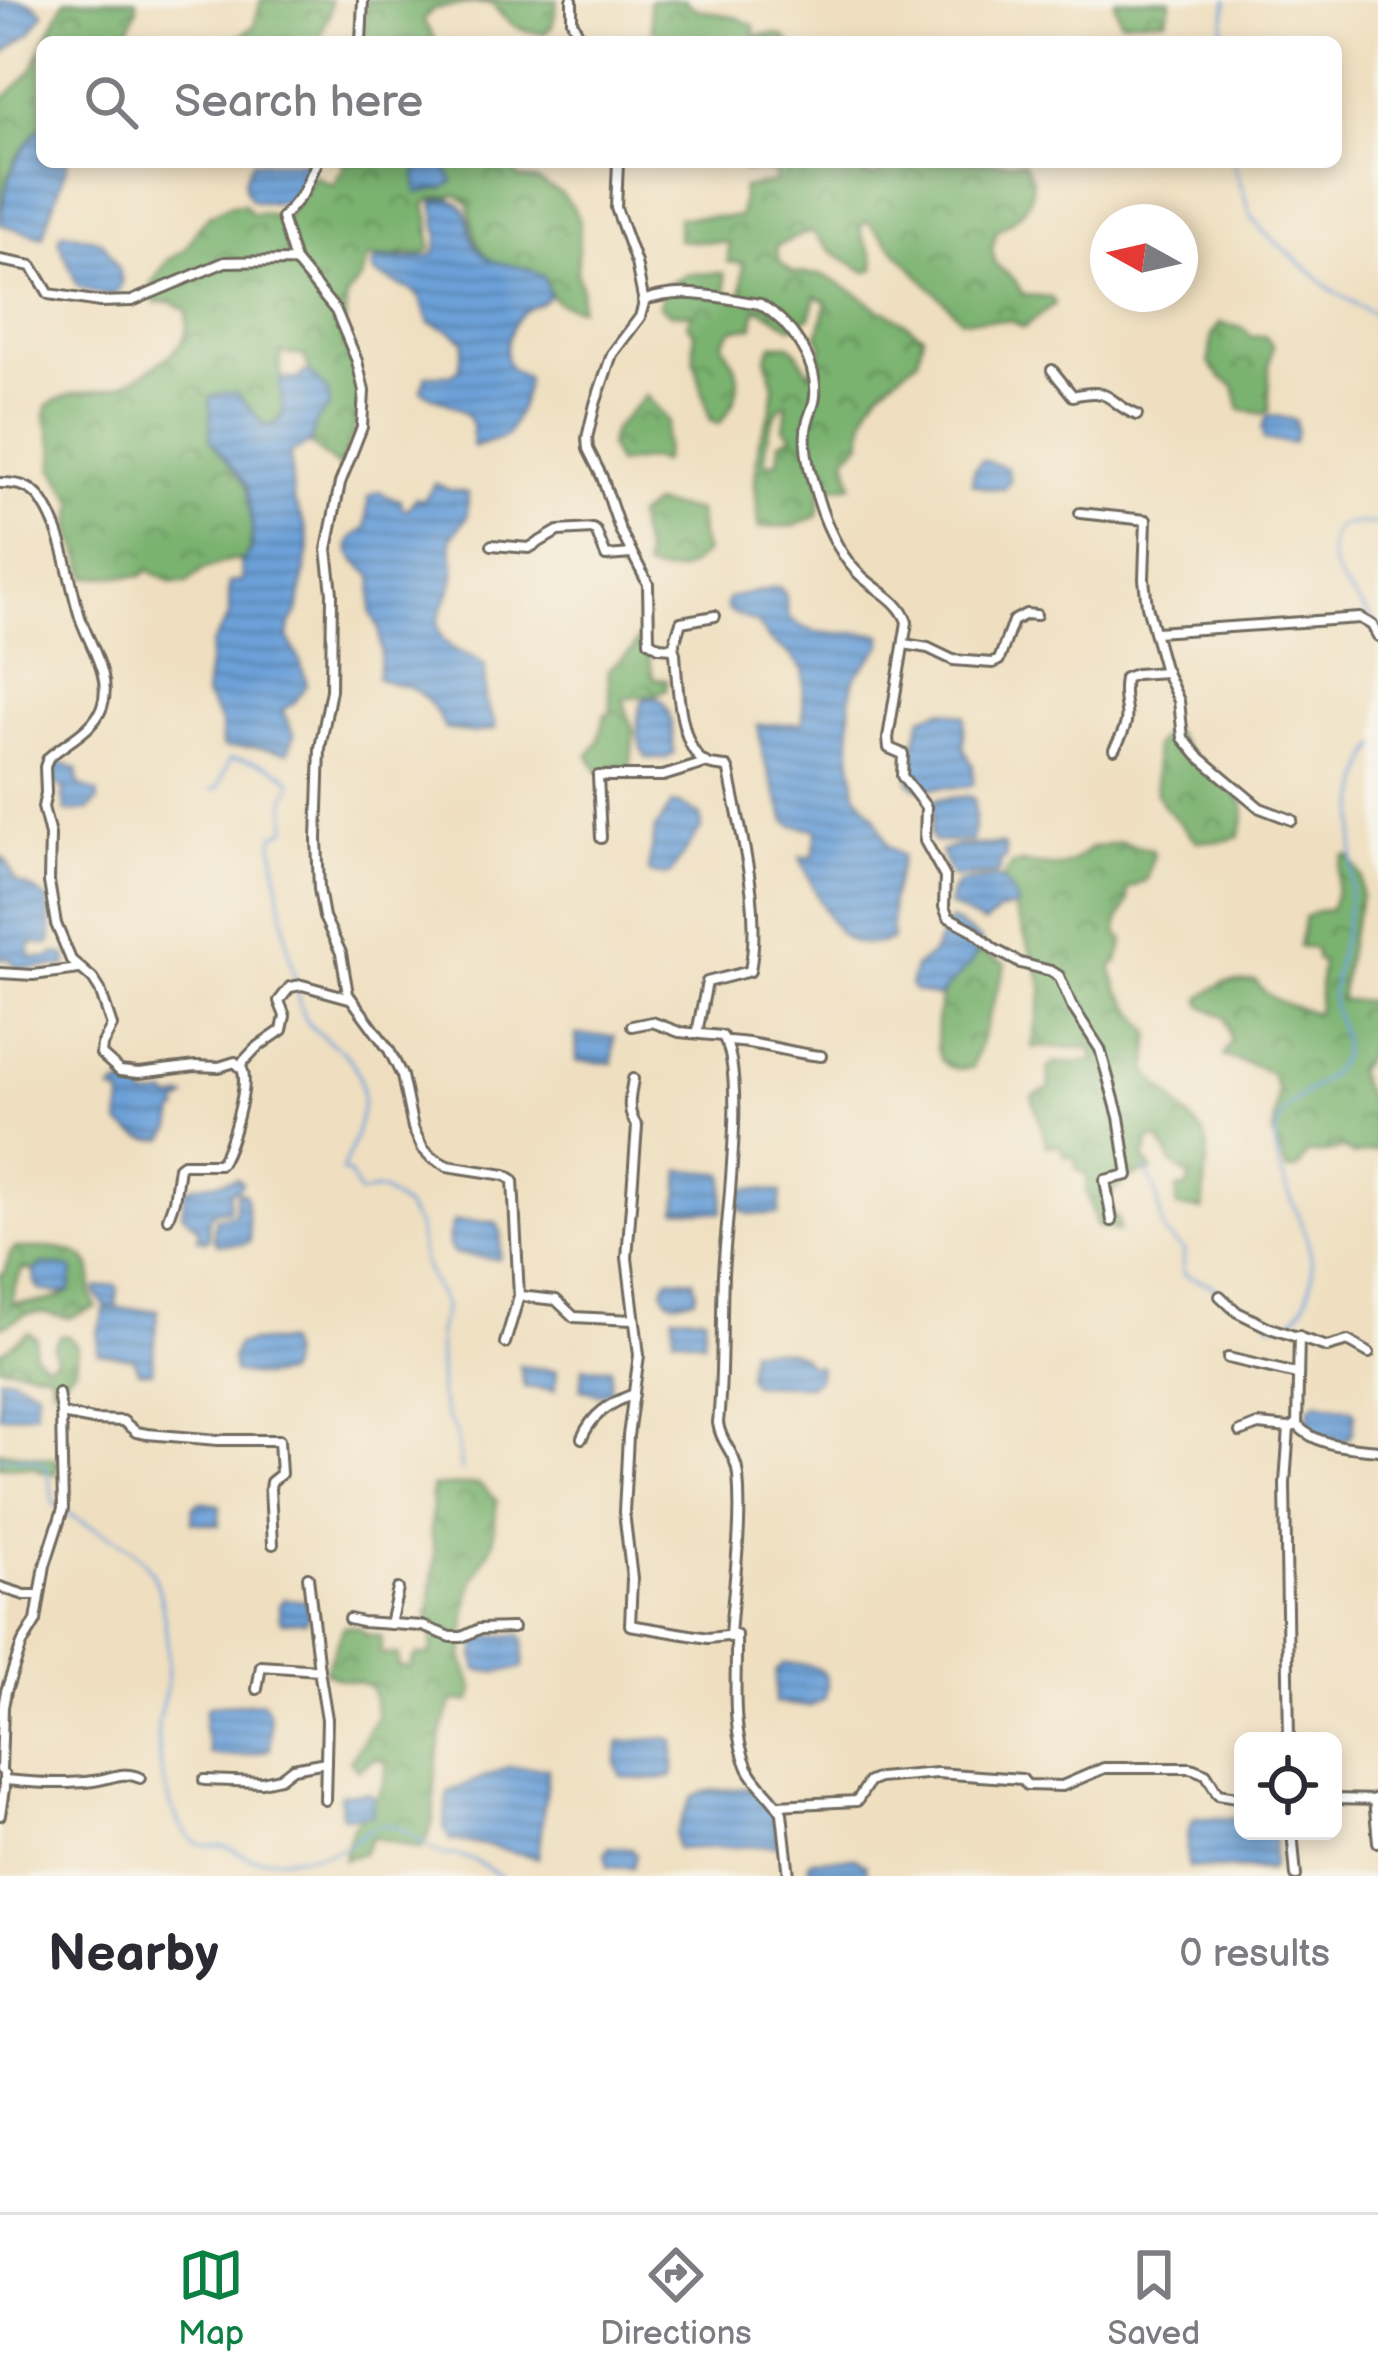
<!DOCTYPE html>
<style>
body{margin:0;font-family:"Balsamiq Sans",sans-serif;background:#f2f2f3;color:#2b2b33}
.controls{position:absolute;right:36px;bottom:36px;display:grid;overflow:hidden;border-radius:18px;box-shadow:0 6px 18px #0003}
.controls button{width:108px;height:108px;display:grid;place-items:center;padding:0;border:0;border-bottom:3px solid #e1e1e2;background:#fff;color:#2b2b33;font:60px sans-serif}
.compass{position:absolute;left:1090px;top:204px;width:108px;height:108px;border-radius:50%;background:#fff;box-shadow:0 6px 18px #0003;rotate:278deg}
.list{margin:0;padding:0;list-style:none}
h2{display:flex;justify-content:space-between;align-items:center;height:156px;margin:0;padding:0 48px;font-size:51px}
h2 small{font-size:39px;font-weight:400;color:#7c7c81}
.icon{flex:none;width:66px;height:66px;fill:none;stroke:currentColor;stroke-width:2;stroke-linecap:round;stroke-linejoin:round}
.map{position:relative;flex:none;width:1378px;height:1876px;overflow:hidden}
.search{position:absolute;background:#fff;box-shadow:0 6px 18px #0003;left:36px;right:36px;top:36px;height:132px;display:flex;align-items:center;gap:30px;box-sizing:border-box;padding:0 42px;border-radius:18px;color:#7c7c81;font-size:45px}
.sheet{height:336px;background:#fff}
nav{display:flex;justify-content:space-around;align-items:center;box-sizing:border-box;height:168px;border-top:3px solid #e1e1e2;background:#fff;font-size:33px;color:#7c7c81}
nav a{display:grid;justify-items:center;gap:6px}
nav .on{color:#0b8043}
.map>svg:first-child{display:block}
.forest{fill:url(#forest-crowns);stroke:#526e4e;stroke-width:3;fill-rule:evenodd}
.water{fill:url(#water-rules);stroke:#4c6682;stroke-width:3}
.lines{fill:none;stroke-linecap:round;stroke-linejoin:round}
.stream{stroke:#6ca0d8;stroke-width:3}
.minor-casing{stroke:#706a5f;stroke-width:14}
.minor{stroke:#fff;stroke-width:8}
</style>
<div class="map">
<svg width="1378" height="1876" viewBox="0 0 1378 1876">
<defs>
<pattern id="forest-crowns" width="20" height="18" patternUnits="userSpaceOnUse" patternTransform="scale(3)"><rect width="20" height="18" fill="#7ab270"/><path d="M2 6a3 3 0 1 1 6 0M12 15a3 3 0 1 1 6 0" fill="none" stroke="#64915c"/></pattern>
<pattern id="water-rules" width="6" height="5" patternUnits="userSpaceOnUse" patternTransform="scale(3)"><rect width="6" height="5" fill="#6ca0d8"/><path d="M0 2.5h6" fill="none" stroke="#5983af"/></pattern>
</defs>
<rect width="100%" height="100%" fill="#f7f3e8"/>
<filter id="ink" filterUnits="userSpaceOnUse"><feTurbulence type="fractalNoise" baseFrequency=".00833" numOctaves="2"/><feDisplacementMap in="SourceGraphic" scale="24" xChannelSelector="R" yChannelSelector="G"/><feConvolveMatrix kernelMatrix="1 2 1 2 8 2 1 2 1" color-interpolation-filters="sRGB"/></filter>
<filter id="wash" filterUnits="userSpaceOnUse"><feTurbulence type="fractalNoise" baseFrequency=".004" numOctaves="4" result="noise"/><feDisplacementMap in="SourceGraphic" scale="48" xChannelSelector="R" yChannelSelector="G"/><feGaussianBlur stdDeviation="2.7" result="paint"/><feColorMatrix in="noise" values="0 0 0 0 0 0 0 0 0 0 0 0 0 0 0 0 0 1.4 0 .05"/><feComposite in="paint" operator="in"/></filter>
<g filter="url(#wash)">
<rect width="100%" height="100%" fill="#efdfc0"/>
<g class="forest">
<polygon points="65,0 136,0 137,8 124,42 44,42"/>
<polygon points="261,0 331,0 329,16 317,42 232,42 254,26"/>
<path d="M366,0h192l-6,27 -8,7c-23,-3 -38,-9 -51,-30l-18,-1 -42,6 -10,11 13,22h-72z"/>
<path d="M652,0h32l10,8 44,10 16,8v9c13,1 24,-6 35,7h-135l-5,-39z"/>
<polygon points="1116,0 1171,0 1166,19 1121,21 1114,2"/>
<polygon points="42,45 42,126 16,158 7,184 0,219 0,103 33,69"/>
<path d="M341,162h168l10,16 19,3 22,12 13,14 7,15 -3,51 5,16 -2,19c-27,-3 -28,-8 -37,-32 -14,-6 -24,-7 -38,-10 -30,-7 -32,-37 -36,-62l-12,-9 -26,4 -6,6 4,12 2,32 -10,5 -54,4 -5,20 -16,19c1,14 -4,40 -2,49 2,9 9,18 11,27 10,35 -1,62 -17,94l-28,-23 6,-22 13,-16 -19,-33 -6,-17 -24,-3 4,63 -10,9h-10l-28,-32 -25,47c10,14 22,27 32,41 12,17 12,61 2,79h-15l-28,10 -15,13h-15l-24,-13 -7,6 -54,1 -16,-50 4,-24 -22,-36 1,-19 -9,-33 3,-10c27,-17 37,-10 64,-17 18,-4 62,-32 71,-48 5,-10 4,-19 4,-29l-15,-9 -17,1 -4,-19 17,-24 18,-11 11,-20 12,-13 21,-11 14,-1 7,9 19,1 8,7 8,-2 28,-44 19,10 12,-20z"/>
<path d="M744,162h118l1,7 7,8 10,-3 4,-12h139c3,6 8,12 9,19 2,24 -16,40 -35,49l-5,18 3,16 20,16 8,15 28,2 4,7 -32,24 -11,-7 -51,-2 -94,-98 -6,5c-1,17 16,26 13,43l-8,3 -34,-20 -21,-21 -35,15 3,15 14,12 30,2 38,21 17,13 12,4 33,22 -5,24c-34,28 -54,34 -56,83l-16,15 6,28 -31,5 -3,26 -24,10 -35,2 -4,-46 4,-42 12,-31 3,-23 -8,-28 6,-13h18l8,8 11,21 14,-28 -5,-10 9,-34 -11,-6 -6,21 -19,10 -34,-20 -4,20 -20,2 -10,12c2,11 9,16 13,27 6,20 -3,41 -17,56l-9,-3 -16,-63v-26l-7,-8 5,-10 -23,-1 -10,-8 6,-20 21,-11 38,-1 3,21 15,1 1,-32 -15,-1 1,-19 -51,-3v-23h62l3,-29 32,-6 -1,-11h-31zM787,404l-3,24 9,8 -13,6 -2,20 -13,1c1,-21 4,-42 17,-58z"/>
<polygon points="1220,323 1243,328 1252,337 1265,336 1273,346 1269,367 1269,410 1262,414 1240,410 1234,386 1221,378 1209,363 1212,335"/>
<path d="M646,395l23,27c-7,13 -1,27 -7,40l-13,-3 -32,5 -8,-18 4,-16z"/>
<path d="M653,504l45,7 2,25 6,16c-20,21 -33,24 -61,17v-14l-9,-38z"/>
<polygon points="639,638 648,650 653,678 667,680 666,690 654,695 623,699 634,733 630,769 598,772 589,755 598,742 605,715 611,713 608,670 632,650"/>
<path d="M1169,728c8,7 11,15 19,23 14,15 51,37 56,56 3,9 -3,21 -5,30l-17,4h-25l-34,-35 -7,-15 -2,-45z"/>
<path d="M1121,842l31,8 2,3 -7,27 -20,10 1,12 -10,19 -1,12 7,8 -6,20 -7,6 7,22 33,44 -4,38 58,65 3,12 -5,62 -26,-3v-18l11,-2 1,-9 -17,-15 -12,-23 -10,-1 -6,21 9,11c-22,3 -37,13 -49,32l14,16 1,12 -22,-4 -11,-37 1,-14 -10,-7 -3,-12 -9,-1 -5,-11 -13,1 -15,-50 18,-8 -2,-20 5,-5 42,-2 -4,-13 -59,-1 11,-59 -5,-18 -24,-61 3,-3 -3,-10 -12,-17 10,-14 10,-2 37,4 13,-5 19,-14z"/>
<path d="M1345,855l5,2 11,19v21l-11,41 -10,62 32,1c3,23 4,53 -15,69l5,17 9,13 7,-4v54l-24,5 -11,-7 -18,5h-17l-10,16 -11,2 -14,-35 5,-44 -6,-17 -15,-8 -34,-11 8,-15 -5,-23 -24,-13 -1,-8 23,-15 32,-1c11,20 39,27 61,32l5,-51 -5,-1 -2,-12 -16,-3 6,-29 12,-6 13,-1c10,-21 4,-38 15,-55z"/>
<path d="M979,951l27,13 -34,104c-9,1 -21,2 -28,-5 -13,-11 -7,-63 2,-76 9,-14 24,-21 33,-36z"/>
<path d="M15,1248c20,0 67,-4 75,19 5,15 -4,21 6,40l-27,11 -30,-6 -13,2 -26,14v-54l5,-1 5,-20zM39,1266l31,25c-16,11 -38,13 -58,11l2,-13 9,-21 11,3z"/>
<polygon points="28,1332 36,1337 34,1353 46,1364 56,1360 53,1347 60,1336 68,1336 77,1346 75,1368 53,1388 49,1372 0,1366 0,1353"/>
<polygon points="0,1451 58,1459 56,1474 40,1471 35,1467 0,1466"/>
<path d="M479,1484l18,17 -4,41 -20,38 -6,25 -4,55 11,30 -3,11h-18c-10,23 -16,49 -18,74 -1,25 2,54 -14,74l-49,-12 -9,16 -19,6c2,-9 4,-21 8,-29 13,-29 32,-26 35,-68l-11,-4 -18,12 -8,-9 27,-45 -5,-28c-16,-10 -33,-5 -47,-17l19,-45 16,2 5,6 16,3v17l17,1v11l10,2 8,-13h14l3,-21 -5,-10 7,-71 -4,-20 1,-46z"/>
</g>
<g class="water">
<path d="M0,0c16,0 37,0 43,13l-12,19 -31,24z"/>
<path d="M42,126v36h26l-25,75 -43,-13c4,-40 14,-68 42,-98z"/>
<path d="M253,162h57c-19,39 -8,44 -57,39 -13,-12 -9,-25 0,-39z"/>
<polygon points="424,162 445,164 453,182 444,188 417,193 416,175 419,164"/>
<path d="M449,199c28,9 14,30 29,50 12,16 28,14 46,19 6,1 12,5 19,8l7,19c-8,12 -14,8 -25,16 -13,10 -27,43 -14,57 4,4 11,7 16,11l-6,26 -14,31 -32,11 -3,-2c6,-43 -25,-36 -51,-55l5,-15h24l9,-5 5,-29 -13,-10 -21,-8 -11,-26 -6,-6 -38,-17 -3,-7 4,-8h35l24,-5 4,-18 -6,-34z"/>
<path d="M65,232l37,9c11,17 33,44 7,56l-31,-11 -19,-44 1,-6z"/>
<polygon points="304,372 309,372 328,391 329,406 316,422 310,444 290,453 293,499 306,529 309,547 298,611 290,624 288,637 300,661 307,684 295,702 282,710 294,735 288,752 254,747 226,748 222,746 221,722 205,696 211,646 229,616 229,583 243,580 241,564 252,548 252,524 247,485 211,440 210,397 222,393 236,393 264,425 274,425 283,416 280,379 299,379"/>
<polygon points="1268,415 1295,420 1297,432 1293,443 1264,440 1262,428"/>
<polygon points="982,460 1007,468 1010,481 1004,489 986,488 972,483 974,469"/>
<path d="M435,483l15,7 18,3 -1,24 -16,21c-1,13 5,26 3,39 -3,24 -33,48 -2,71 12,8 23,7 33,18v35l10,22v6l-20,4 -30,-4c-9,-19 -19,-36 -40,-43 -11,-3 -19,-3 -28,-9l4,-22 -2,-27 -8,-16 2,-35c-15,-15 -42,-31 -7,-48l2,-32 12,-6 8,6 13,3 1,8 6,1 7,-11 9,2z"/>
<path d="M779,587l6,7 3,22c27,28 62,12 94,19v10l-28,33 -4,19 1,57 5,39 20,25 12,28 14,10 -11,45 1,38c-14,6 -35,8 -48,-2 -14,-10 -37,-63 -44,-80h13l4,-28 -26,-4 -5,-4 -23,-65 -5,-31 45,-2 1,-52 -13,-15 -22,-16 -12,-17 -29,-12 -2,-6 3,-7z"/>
<path d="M658,698c15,9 14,38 16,55l-7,5h-20c-11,-12 -12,-45 -3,-59z"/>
<path d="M942,710l23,6 -2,31 10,19v18l-6,3 -48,1c-3,-2 -7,-3 -9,-6 -2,-6 9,-57 12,-65z"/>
<polygon points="57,762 77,769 79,785 97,793 98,801 89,810 66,812 63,796 65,790 52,781 51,765"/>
<polygon points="969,796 974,799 975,818 972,841 934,842 930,834 934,815 931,800"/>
<polygon points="672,804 680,804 700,815 702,827 670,874 665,876 649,873 648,869 656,828"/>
<polygon points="1001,844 1005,847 1005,859 1000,862 1000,870 996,874 955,877 951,875 941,852 957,846"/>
<polygon points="0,856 7,862 16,882 31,888 48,900 52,941 48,944 30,943 30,957 48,958 56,953 66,956 67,964 64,966 20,968 7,958 0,960"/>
<path d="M997,878c8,2 20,20 20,28l-18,5 -15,13 -35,-18 3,-14 6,-9z"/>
<path d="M949,921h4l28,19c-3,24 -28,39 -43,57l-24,-6 -4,-6 5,-18 17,-13z"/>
<polygon points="576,1035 614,1036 613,1063 577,1061"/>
<path d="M131,1085l7,3 8,10 21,-3 5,5 12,-3 3,1 -9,7 1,5 -4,3 -3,15 -6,10c-16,5 -35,-3 -46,-14l2,-28 -10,-5 6,-5z"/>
<polygon points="681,1170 722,1173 725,1175 722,1212 677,1210"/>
<path d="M237,1178l5,5 -3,5 -9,3 -1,18 -15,2 -5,7 -1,21 -2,2 -9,-3 2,-9 -17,-16 4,-24c17,-8 31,-4 51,-11z"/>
<polygon points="745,1188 781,1192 779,1214 750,1214 741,1210 741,1191"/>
<polygon points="237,1192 244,1193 246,1197 250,1241 243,1244 218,1244 213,1238 216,1217 234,1214"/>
<path d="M454,1221l42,1 5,10 -1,25 -3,2 -43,-5c-9,-10 -5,-22 0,-33z"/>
<polygon points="44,1264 71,1268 73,1271 70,1291 58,1293 39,1290 35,1282 34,1271"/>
<polygon points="671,1278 693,1280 696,1290 695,1298 673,1302 667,1299 663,1289 666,1280"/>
<polygon points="115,1285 118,1288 116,1308 158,1310 152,1371 138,1371 134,1358 98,1353 98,1332 105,1308 114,1308 105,1306 97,1296 96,1288"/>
<polygon points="673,1315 705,1316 703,1341 674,1337"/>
<path d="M250,1342h35c5,8 5,25 0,32l-21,3 -30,-4 -2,-16 5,-12z"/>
<path d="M750,1349c19,1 50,-3 58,16l11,1 -1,13 -8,6 -58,-1 -5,-8z"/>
<polygon points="520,1366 557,1370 555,1390 524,1387"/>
<polygon points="583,1367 611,1368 610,1392 598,1394 581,1389"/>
<polygon points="0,1377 12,1377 37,1390 35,1412 0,1416"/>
<path d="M1317,1402l35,7 3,4c-2,12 0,23 -12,29l-25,-5 -12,-9 4,-21z"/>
<polygon points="200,1502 220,1505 219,1525 192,1522 193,1506"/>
<polygon points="284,1599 306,1601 309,1617 306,1621 282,1622 280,1619 279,1605"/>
<polygon points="521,1635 524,1640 523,1668 497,1672 477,1670 474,1657 480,1636"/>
<path d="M784,1663c26,3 52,1 40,36l-14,8 -35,-4 1,-32z"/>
<path d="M262,1702c12,11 8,32 8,47 -18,7 -41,9 -60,5l-6,-27 2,-18 4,-3z"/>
<polygon points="668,1738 674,1741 674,1771 671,1777 643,1780 621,1776 616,1764 620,1742"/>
<polygon points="508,1767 548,1768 538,1858 491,1846 450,1840 444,1826 448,1792"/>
<path d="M747,1788c25,9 28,32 32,57l-102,4 -2,-14c4,-7 14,-34 18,-38 12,-9 39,-7 54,-9z"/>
<polygon points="369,1793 373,1797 373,1815 344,1817 341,1814 340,1797 342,1794"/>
<path d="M1195,1818h48v13h31l-1,33 -3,6 -81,-3c-4,-13 -3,-39 6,-49z"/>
<polygon points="609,1847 631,1848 636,1855 633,1868 608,1867 605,1853"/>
<polygon points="855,1858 866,1865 867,1876 808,1876 809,1862 812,1860"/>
</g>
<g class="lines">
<g class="stream">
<polyline points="1222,42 1227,0"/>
<polyline points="1233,162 1251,215 1263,231 1332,290 1378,317"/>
<path d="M1375,624c-16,-26 -50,-47 -44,-81 1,-7 2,-13 9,-17 9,-4 28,-1 38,-2"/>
<path d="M212,790l6,-2 12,-29c20,-1 49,7 62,23l-7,18 2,27 -6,6 -7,2 -1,7c6,46 11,92 22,137 2,11 3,25 8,36 9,17 26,25 40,37 37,33 13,84 -1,119l7,3 11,20 15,-4 8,1 22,16 13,19 5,37 22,45 -7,24 2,64 7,22 9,15 5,37"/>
<polyline points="1146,1170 1155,1188 1164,1233 1184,1250 1183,1274 1212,1285 1221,1294"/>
<path d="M1269,1324c19,1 28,-5 36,-22 24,-52 -21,-100 -29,-150 -8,-54 47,-57 65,-94 9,-20 -9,-42 -9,-62 4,-31 13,-62 17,-94 5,-38 5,-132 29,-157"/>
<path d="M0,1457c53,1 44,0 54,47 32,26 75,31 97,67 14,23 20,91 15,117 -2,12 -7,24 -8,36 -2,28 4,55 13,81 5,13 14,30 26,38 8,4 17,2 26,3 10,1 15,8 25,11 13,5 77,-2 90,-7 18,-7 28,-25 48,-25 22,0 36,23 56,29 6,2 12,0 18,2 15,3 28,13 41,20"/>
</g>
</g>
</g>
<g filter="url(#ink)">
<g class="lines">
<defs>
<g id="minor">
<polyline points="572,0 572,21 582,42"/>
<polyline points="361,42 363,0"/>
<path d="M618,162l-2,46 20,55 8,40 -4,14 -28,37 -17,50 -8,34 1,11 14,28 18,53 28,54 1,57 10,6 14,1 2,5c2,27 4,99 33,111 1,1 17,3 19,3l2,4c12,66 33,133 21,200l-43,11 -10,51"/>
<polyline points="0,260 32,266 49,294 100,302 132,301 225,262 295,261 336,311 357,361 364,391 362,427 340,483 327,549 332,593 331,690 320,748 317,839 319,889 324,917 341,953 348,994 389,1050 402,1076 413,1128 423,1149 431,1157 447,1166 505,1175 513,1180 519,1296 505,1343"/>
<polyline points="295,261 282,218 303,193 317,162"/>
<path d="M643,301c39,-15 78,-3 117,3 30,18 58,57 55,92 -1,13 -9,23 -9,36 -2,21 5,44 11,64 7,24 21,56 38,74 17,19 43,27 52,52l-19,116 1,10 14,6 -1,22 24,31 -1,34 20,36 -1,30 4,10 23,12 23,20 26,14 31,8 8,5 13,30 28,43 19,68 9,58 -23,5 7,41"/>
<path d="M1052,370l21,26c40,-10 34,7 64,19"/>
<path d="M1,483c17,0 31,3 41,18 23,34 26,78 38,116 9,28 33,59 22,90 -8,23 -36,35 -54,51l-3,9 1,26 -3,14 7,28 -1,47 7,42 15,36 22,19 7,11 12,36 -10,19 -1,9 19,17 19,2 57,-7 23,1 16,-5c2,3 5,4 7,7 8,15 -12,81 -22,95h-37l-4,3 -5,34 -6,17"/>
<polyline points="1080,513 1146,520 1144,579 1147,606 1164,668 1179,701 1183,738 1198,756 1260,808 1292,820"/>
<polyline points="492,545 529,548 558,531 593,529 596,531 606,556 632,554"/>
<polyline points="1156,632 1360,618 1372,625 1378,636"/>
<polyline points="904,644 928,648 953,660 993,663 999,660 1013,621 1026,614 1036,615"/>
<polyline points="673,648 681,622 715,616"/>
<path d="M1114,749c24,-39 5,-37 11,-71l11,-4 30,-2"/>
<polyline points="601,838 598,776 663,776 705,763"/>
<polyline points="0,973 33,975 79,969"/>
<path d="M632,1026l20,-4 27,10 43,4c26,30 3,193 1,238 -2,50 0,99 -5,149 3,22 18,29 20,52 5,53 -5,109 -8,162"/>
<path d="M727,1041c33,1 62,12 94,15"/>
<polyline points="240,1065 256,1048 282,1030 285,1016 279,1001 290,987 302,985 349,998"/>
<path d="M633,1079c-3,18 -7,32 4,47l-10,132 12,97 -11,81 -4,76 8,67 -2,46 78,13 28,-3c1,43 -6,93 12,133 9,18 25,28 34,45l7,63"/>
<polyline points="519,1296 556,1300 574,1317 632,1320"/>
<polyline points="1220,1296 1237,1312 1270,1328 1327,1347 1348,1341 1369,1353"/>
<polyline points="1228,1358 1297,1374"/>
<polyline points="61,1414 93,1420 123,1421 136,1432 147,1434 218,1440 279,1440 281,1474 271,1482 270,1489 273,1544"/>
<path d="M1297,1425c21,22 52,22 81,25"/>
<polyline points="1289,1428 1297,1425 1299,1336"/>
<polyline points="1240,1432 1258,1425 1289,1428 1285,1483 1289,1741"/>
<path d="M582,1438c10,-24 28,-35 52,-44"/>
<polyline points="0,1587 25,1595 39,1595"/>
<polyline points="349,1619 362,1622 422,1626 451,1637 462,1637 479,1629 513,1628"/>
<polyline points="390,1624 398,1589"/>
<polyline points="319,1670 327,1719 325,1800"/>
<polyline points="257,1689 261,1666 319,1670 308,1577"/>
<polyline points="1,1770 3,1707 6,1691 22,1644 36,1621 45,1565 63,1509 61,1412 58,1393"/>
<path d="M5,1780c29,3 59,5 88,1 18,-2 30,-11 47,-3"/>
<polyline points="204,1780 262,1782 280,1778 293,1768 326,1762"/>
<polyline points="1333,1799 1378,1800"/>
<polyline points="1374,1799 1378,1842"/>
<polyline points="777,1805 857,1801 869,1782 879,1778 937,1773 1022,1779 1027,1785 1062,1786 1104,1768 1191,1768 1206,1774 1218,1794 1243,1798"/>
<polyline points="0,1815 4,1789 4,1775"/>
<polyline points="1292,1831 1296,1876"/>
</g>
</defs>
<use href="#minor" class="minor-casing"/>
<use href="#minor" class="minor"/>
</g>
</g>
</svg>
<div class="controls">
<button><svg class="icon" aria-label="locate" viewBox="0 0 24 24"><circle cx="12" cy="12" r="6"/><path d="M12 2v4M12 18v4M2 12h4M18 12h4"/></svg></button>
</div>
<svg class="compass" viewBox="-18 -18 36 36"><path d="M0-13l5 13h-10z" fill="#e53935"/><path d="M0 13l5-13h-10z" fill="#7c7c81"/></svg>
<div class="search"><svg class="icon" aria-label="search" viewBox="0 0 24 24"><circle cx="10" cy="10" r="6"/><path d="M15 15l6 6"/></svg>Search here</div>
</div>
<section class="sheet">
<h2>Nearby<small>0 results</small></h2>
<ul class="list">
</ul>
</section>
<nav>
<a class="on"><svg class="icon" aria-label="map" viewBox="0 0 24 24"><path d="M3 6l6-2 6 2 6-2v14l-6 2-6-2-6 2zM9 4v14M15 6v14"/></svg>Map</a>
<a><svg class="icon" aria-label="directions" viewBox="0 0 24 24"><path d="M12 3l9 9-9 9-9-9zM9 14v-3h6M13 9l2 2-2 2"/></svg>Directions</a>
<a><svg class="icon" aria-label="saved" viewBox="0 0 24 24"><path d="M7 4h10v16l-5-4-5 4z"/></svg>Saved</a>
</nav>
